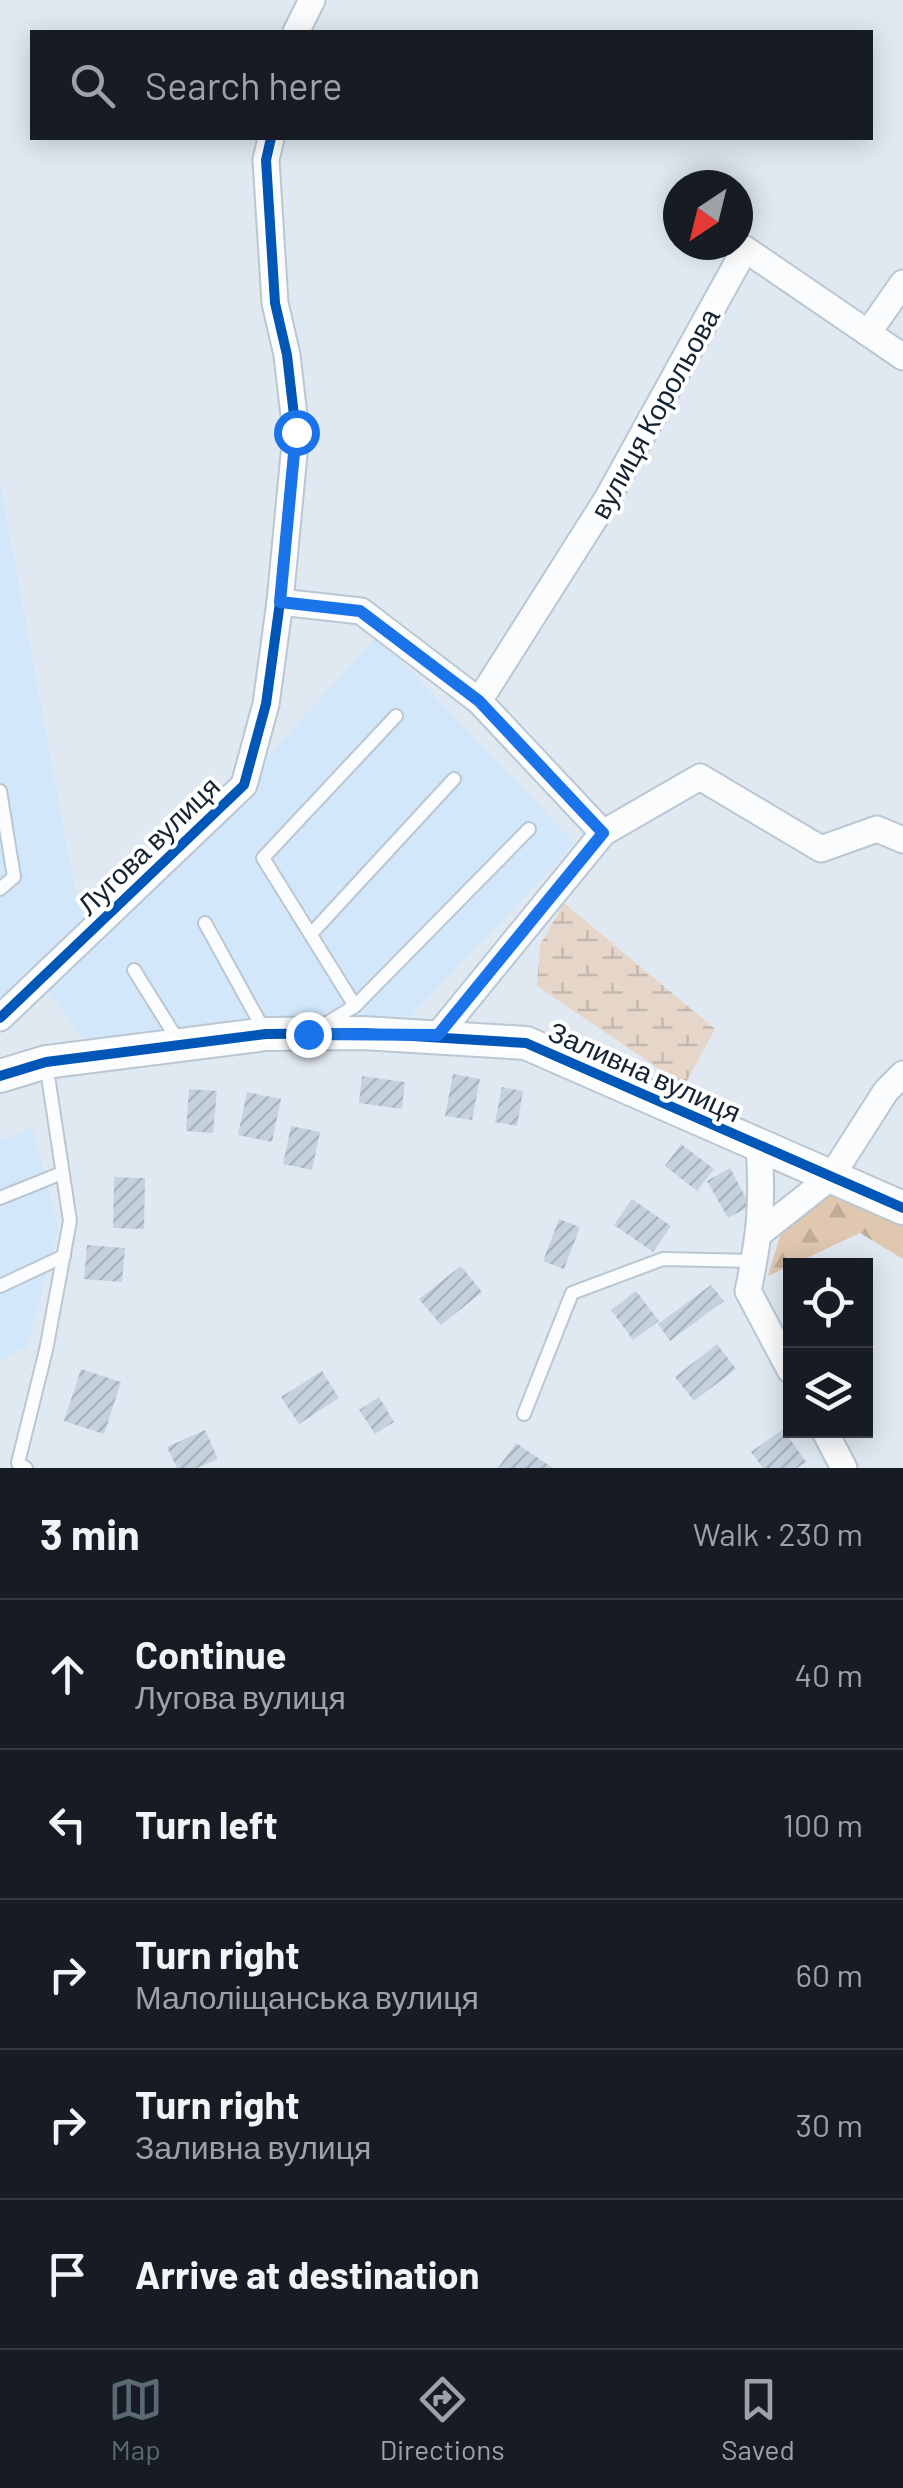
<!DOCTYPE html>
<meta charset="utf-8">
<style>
body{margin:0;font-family:Barlow,sans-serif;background:#242831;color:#f1f3f6}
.controls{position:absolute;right:30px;bottom:30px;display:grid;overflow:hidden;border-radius:0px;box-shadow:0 5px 25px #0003}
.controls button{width:90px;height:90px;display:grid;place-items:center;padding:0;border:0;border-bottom:2px solid #363941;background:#171b24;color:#f1f3f6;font:50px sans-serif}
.compass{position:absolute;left:663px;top:170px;width:90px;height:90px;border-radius:50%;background:#171b24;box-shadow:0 5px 25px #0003;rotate:215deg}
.stop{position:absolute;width:30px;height:30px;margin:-22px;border:8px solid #1a73e8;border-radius:50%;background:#fff}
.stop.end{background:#1a73e8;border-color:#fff;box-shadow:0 2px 10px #0008}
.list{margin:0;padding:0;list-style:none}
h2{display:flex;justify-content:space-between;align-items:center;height:130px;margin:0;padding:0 40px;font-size:42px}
h2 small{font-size:32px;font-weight:400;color:#9ea1a6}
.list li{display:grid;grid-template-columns:65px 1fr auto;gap:30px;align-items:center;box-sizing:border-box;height:150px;padding:0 40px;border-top:2px solid #363941}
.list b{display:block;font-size:38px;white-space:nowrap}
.list p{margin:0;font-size:32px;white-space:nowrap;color:#9ea1a6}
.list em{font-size:32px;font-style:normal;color:#9ea1a6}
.icon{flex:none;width:55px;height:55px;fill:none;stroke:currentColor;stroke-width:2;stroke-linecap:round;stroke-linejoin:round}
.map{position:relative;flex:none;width:903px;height:1468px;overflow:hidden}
.search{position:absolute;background:#171b24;box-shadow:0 5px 25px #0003;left:30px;right:30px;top:30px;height:110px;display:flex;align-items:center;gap:25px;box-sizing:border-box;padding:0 35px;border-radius:0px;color:#9ea1a6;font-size:38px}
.sheet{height:880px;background:#171b24}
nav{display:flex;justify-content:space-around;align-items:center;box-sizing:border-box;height:140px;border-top:2px solid #363941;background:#171b24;font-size:28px;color:#9ea1a6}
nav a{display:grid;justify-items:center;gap:5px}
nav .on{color:#5b6975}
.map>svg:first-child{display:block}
.built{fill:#d2e7f9}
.forest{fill:url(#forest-firs)}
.wetland{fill:url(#wetland-marsh)}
.building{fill:url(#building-hatch)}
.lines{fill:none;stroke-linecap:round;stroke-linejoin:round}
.service-casing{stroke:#bac7d2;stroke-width:16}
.minor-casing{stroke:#bac7d2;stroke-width:29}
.tertiary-casing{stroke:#bac7d2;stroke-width:36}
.service{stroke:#fafcfd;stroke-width:12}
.minor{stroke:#fafcfd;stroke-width:25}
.tertiary{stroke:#fafcfd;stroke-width:32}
.cycleway-casing{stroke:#fff;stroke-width:16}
.cycleway{stroke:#0057b8;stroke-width:10}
.route{stroke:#1a73e8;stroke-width:12}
.labels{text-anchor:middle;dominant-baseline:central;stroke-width:8;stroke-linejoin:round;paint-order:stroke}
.street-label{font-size:28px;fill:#142432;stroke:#fff}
</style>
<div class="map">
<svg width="903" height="1468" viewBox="0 0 903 1468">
<defs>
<pattern id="forest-firs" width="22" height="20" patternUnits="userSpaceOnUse" patternTransform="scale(2.5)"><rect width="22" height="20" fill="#dfc7b0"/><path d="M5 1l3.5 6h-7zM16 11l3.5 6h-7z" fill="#beab98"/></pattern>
<pattern id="wetland-marsh" width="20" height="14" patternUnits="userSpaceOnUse" patternTransform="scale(2.5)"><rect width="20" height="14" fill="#e5d6c9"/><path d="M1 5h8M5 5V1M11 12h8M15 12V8" fill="none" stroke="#c4b8ad"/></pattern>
<pattern id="building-hatch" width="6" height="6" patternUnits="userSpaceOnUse" patternTransform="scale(2.5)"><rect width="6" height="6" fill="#c5d2de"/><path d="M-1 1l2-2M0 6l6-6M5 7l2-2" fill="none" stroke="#a8b4bf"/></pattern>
</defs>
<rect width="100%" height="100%" fill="#e0e9f2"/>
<g class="built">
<polygon points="0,482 78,907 125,914 377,636 575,843 410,1017 237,1019 88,1045 46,989 0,1004"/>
<polygon points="32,1127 59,1228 27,1347 0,1361 0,1140"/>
</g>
<polygon class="forest" points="831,1177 903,1208 903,1259 860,1233 768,1276 787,1212"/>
<polygon class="wetland" points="564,903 715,1029 684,1086 537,986 540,945"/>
<g class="building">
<polygon points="453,1074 480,1079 472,1120 445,1116"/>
<polygon points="362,1076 405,1082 402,1109 359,1103"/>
<polygon points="502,1087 523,1091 517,1126 495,1122"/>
<polygon points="189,1089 217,1091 213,1133 186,1131"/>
<polygon points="247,1092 281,1099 272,1142 238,1135"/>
<polygon points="291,1126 320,1132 312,1170 283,1164"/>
<polygon points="681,1144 714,1169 697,1191 665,1166"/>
<polygon points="730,1168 750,1206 728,1218 707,1181"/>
<polygon points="114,1177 145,1178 144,1229 113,1228"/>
<polygon points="632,1199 671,1226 653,1252 614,1225"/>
<polygon points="559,1219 580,1227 564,1269 543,1261"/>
<polygon points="87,1245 125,1248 122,1282 84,1279"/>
<polygon points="461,1266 482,1292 441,1325 419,1299"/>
<polygon points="711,1285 724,1301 670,1341 658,1324"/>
<polygon points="636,1291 659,1321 633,1340 611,1310"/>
<polygon points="717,1344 736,1369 694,1401 675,1377"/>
<polygon points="81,1369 121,1382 104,1434 64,1421"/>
<polygon points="322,1371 339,1398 299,1424 281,1397"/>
<polygon points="379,1397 394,1422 375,1434 359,1410"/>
<polygon points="783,1429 806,1462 797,1468 763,1468 751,1452"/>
<polygon points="205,1430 218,1459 197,1468 177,1468 167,1447"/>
<polygon points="516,1443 553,1468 498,1468"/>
</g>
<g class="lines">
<defs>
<g id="service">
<polyline points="0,791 14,877 0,889"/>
<polyline points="205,923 265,1032"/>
<polyline points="311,934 454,779"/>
<polyline points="134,970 179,1042"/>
<polyline points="355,1006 263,858 396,716"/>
<polyline points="322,1026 355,1006 529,829"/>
<polyline points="0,1198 62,1173"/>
<polyline points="0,1286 64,1256"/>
<polyline points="524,1414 572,1293 663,1259 754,1261"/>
<polyline points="26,1468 18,1463 46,1350 70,1221 46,1063"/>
</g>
<g id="minor">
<polyline points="296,32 312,0"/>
<polyline points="868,333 903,283"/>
<polyline points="280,602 361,611 479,701 603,833"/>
<polyline points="479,701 607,499 745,249 903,357"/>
<polyline points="0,1018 244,785 266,704 280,602 296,433 287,355 275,303 266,160 271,138"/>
<polyline points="438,1035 603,833 700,777 821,849 877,829 903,840"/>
<path d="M759,1146c4,58 1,88 -11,145l42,79"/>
<polyline points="760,1233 831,1177 886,1091 903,1074"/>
<polyline points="824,1430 844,1468"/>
</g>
<polyline id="tertiary" points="0,1076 46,1062 266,1034 363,1033 526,1043 903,1208"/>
</defs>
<use href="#service" class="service-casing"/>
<use href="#minor" class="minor-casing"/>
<use href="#tertiary" class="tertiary-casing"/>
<use href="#service" class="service"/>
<use href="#minor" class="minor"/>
<use href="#tertiary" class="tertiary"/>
<defs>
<g id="cycleway">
<polyline points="0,1018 244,785 266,704 280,602 296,433 287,355 275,303 266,160 271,138"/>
<polyline points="0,1076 46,1062 266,1034 363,1033 526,1043 903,1208"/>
</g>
</defs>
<use href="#cycleway" class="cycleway-casing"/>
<use href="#cycleway" class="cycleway"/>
</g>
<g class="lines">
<polyline class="route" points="296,432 280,602 360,611 479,701 603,833 438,1035 308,1034"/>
</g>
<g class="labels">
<g class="street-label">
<text transform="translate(654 413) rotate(-61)">вулиця Корольова</text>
<text transform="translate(148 845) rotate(-44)">Лугова вулиця</text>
<text transform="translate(645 1071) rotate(24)">Заливна вулиця</text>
</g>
</g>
</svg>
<div class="controls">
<button><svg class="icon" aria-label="locate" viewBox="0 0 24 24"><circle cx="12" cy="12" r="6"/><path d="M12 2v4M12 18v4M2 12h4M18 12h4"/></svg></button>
<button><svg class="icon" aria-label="layers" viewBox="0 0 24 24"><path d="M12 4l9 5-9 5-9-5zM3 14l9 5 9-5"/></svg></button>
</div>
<svg class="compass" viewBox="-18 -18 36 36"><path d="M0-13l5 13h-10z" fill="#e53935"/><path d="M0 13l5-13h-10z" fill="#9ea1a6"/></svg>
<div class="stop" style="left:296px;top:432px"></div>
<div class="stop end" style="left:308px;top:1034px"></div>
<div class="search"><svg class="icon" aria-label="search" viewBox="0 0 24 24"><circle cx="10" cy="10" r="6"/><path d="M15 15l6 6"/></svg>Search here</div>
</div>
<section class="sheet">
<h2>3 min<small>Walk · 230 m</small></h2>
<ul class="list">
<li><svg class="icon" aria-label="ahead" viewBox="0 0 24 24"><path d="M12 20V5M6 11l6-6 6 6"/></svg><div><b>Continue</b><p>Лугова вулиця</p></div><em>40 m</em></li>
<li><svg class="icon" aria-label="left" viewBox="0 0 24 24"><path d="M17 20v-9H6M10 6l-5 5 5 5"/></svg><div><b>Turn left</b></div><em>100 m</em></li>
<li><svg class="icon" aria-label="right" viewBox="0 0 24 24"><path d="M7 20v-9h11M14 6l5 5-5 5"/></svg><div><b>Turn right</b><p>Малоліщанська вулиця</p></div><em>60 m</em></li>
<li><svg class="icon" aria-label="right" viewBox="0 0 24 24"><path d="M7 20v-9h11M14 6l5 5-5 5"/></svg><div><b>Turn right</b><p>Заливна вулиця</p></div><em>30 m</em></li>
<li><svg class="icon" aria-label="arrive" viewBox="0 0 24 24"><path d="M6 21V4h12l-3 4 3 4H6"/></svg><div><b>Arrive at destination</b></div></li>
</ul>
</section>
<nav>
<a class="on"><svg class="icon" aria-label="map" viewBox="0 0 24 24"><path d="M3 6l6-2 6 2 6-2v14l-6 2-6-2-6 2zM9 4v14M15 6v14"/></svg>Map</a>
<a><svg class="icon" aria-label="directions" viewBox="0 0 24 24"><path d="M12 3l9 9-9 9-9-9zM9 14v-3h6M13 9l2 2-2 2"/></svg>Directions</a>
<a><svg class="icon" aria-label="saved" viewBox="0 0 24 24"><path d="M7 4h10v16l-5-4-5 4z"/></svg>Saved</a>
</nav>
